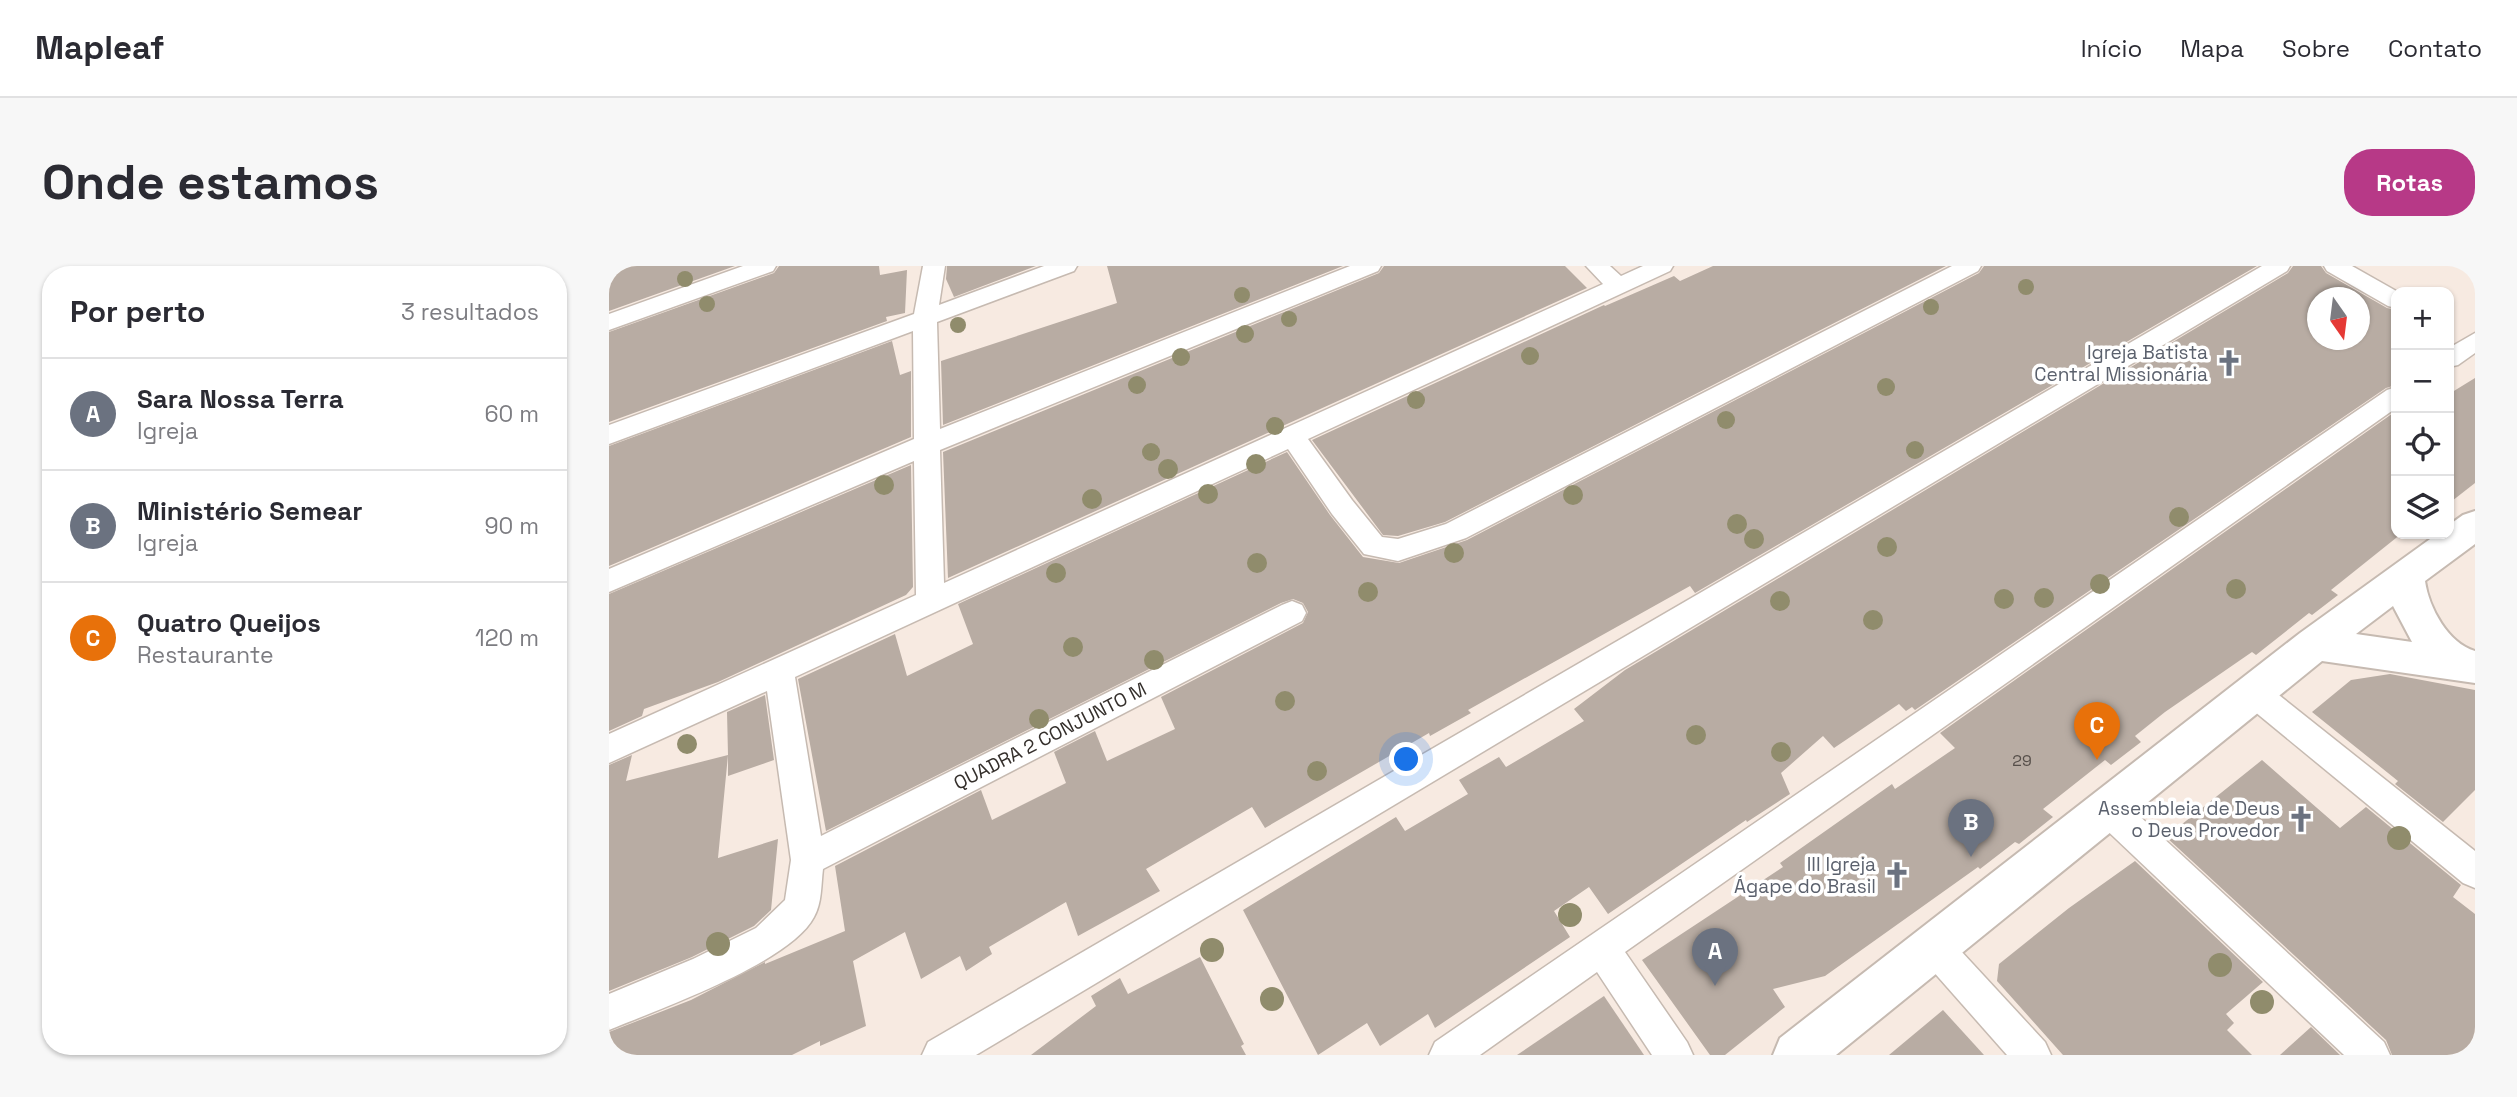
<!DOCTYPE html>
<html lang="pt">
<meta charset="utf-8">
<style>
body{margin:0;font-family:"Space Grotesk",sans-serif;background:#f7f7f7;color:#2b2b33}
.controls{position:absolute;right:21px;top:21px;display:grid;overflow:hidden;border-radius:14px;box-shadow:0 2px 5px #0004}
.controls button{width:63px;height:63px;display:grid;place-items:center;padding:0;border:0;border-bottom:2px solid #e1e1e2;background:#fff;color:#2b2b33;font:35px sans-serif}
.compass{position:absolute;left:1698px;top:21px;width:63px;height:63px;border-radius:50%;background:#fff;box-shadow:0 2px 5px #0004;rotate:166deg}
.you{position:absolute;left:798px;top:494px;width:24px;height:24px;margin:-18px;border:5px solid #fff;border-radius:50%;background:#1a73e8;box-shadow:0 0 0 10px #1a73e833}
.badge{display:grid;place-items:center;width:46px;height:46px;border-radius:50%;background:#b73987;color:#fff;font-size:23px;font-weight:700}
.pin{position:absolute;translate:-50% -58px;filter:drop-shadow(0 2px 4px #0008)}
.pin::after{content:'';position:absolute;top:37px;width:24px;height:21px;background:inherit;clip-path:polygon(0 0,100% 0,50% 100%)}
.list{margin:0;padding:0;list-style:none}
h2{display:flex;justify-content:space-between;align-items:center;height:91px;margin:0;padding:0 28px;font-size:30px}
h2 small{font-size:23px;font-weight:400;color:#7c7c81}
.list li{display:grid;grid-template-columns:46px 1fr auto;gap:21px;align-items:center;box-sizing:border-box;height:112px;padding:0 28px;border-top:2px solid #e1e1e2}
.list b{display:block;font-size:26px;white-space:nowrap}
.list p{margin:0;font-size:23px;white-space:nowrap;color:#7c7c81}
.list em{font-size:23px;font-style:normal;color:#7c7c81}
.icon{flex:none;width:38px;height:38px;fill:none;stroke:currentColor;stroke-width:2;stroke-linecap:round;stroke-linejoin:round}
.map{position:relative;flex:none;width:1866px;height:789px;overflow:hidden;border-radius:28px}
header{display:flex;align-items:center;gap:42px;box-sizing:border-box;height:98px;padding:0 35px;background:#fff;border-bottom:2px solid #e1e1e2}
header strong{font-size:33px}
nav{display:flex;gap:38px;margin-inline-start:auto;font-size:24px}
.intro{display:flex;align-items:center;justify-content:space-between;box-sizing:border-box;height:168px;padding:0 42px}
h1{margin:0;font-size:49px}
.button{padding:18px 32px;border-radius:28px;background:#b73987;color:#fff;font-size:24px;font-weight:700}
main{display:flex;gap:42px;padding:0 42px}
aside{flex:1;background:#fff;border-radius:28px;box-shadow:0 2px 5px #0004}
.map>svg:first-child{display:block}
.building{fill:#b8aca3;fill-rule:evenodd}
.lines{fill:none;stroke-linecap:round;stroke-linejoin:round}
.street-casing{stroke:#c6bab1;stroke-width:3}
.secondary-casing{stroke:#c6bab1;stroke-width:4}
.street{fill:#fff;fill-rule:evenodd}
.secondary{fill:#fff;fill-rule:evenodd}
.tree{fill:#908c6c}
.labels{text-anchor:middle;dominant-baseline:central;stroke-width:7;stroke-linejoin:round;paint-order:stroke}
.number-label{font-size:16px;fill:#554e49}
.worship-label{font-size:19px;fill:#5b616d;stroke:#fff;text-anchor:end}
.street-label{font-size:19px;fill:#342f2b;stroke:#fff}
</style>
<header>
<strong>Mapleaf</strong>
<nav><a>Início</a><a>Mapa</a><a>Sobre</a><a>Contato</a></nav>
</header>
<div class="intro"><h1>Onde estamos</h1><a class="button">Rotas</a></div>
<main>
<aside>
<h2>Por perto<small>3 resultados</small></h2>
<ul class="list">
<li><span class="badge" style="background:#6b7280">A</span><div><b>Sara Nossa Terra</b><p>Igreja</p></div><em>60 m</em></li>
<li><span class="badge" style="background:#6b7280">B</span><div><b>Ministério Semear</b><p>Igreja</p></div><em>90 m</em></li>
<li><span class="badge" style="background:#e8710a">C</span><div><b>Quatro Queijos</b><p>Restaurante</p></div><em>120 m</em></li>
</ul>
</aside>
<div class="map">
<svg width="1866" height="789" viewBox="0 0 1866 789">
<rect width="100%" height="100%" fill="#f7eae1"/>
<g class="building">
<polygon points="0,0 126,0 0,45"/>
<polygon points="170,0 270,0 271,9 298,4 296,47 277,51 278,55 0,156 0,66 165,7"/>
<polygon points="338,0 427,0 345,31 337,13"/>
<polygon points="498,0 734,0 334,159 332,95 508,37"/>
<polygon points="775,0 956,0 978,22 339,312 334,186 770,7"/>
<polygon points="1104,0 1337,0 836,256 789,270 774,269 703,174 995,39 996,40 1065,10 1071,15"/>
<polygon points="1375,0 1648,0 1086,327 1081,320 859,444 862,447 821,470 820,467 656,562 643,541 537,603 551,625 469,670 457,636 380,681 383,688 357,705 351,690 312,713 296,666 244,695 257,760 211,780 211,775 183,789 0,789 0,766 82,734 156,696 156,698 236,665 226,600 372,524 383,554 457,517 445,486 486,465 498,495 566,463 552,431 694,357 699,346 694,337 684,333 672,337 217,565 189,413 286,368 298,410 364,378 349,338 678,186 721,249 754,291 790,297 858,274 1370,7"/>
<path d="M1684,0h28l5,7 61,35 9,2v75l-10,3 -471,322 -3,-3 -6,4 -7,-7 -65,44 -11,-12 -42,37 9,21 -43,28 -1,-2 -138,94 -19,-27 -35,24 16,26 -135,91 -7,-14 -48,32 -13,-23 -49,32 -75,-145 153,-93 9,14 63,-37 -9,-14 40,-23 7,10 78,-46 -10,-12 51,-39 663,-397zM1709,32h42v42h-42z"/>
<polygon points="283,75 291,109 302,105 302,171 0,300 0,180"/>
<polygon points="1866,112 1866,217 1843,235 1840,233 1840,128"/>
<polygon points="1787,145 1787,268 1792,268 1722,324 1729,329 1703,349 1700,347 1647,389 1643,386 1556,446 1526,470 1532,476 1502,499 1496,494 1434,543 1444,551 1410,578 1406,576 1371,603 1369,601 1216,710 1164,723 1176,741 1116,789 1101,789 1033,694 1174,601 1171,597 1283,518 1286,523 1346,482 1331,467"/>
<polygon points="302,199 304,321 297,329 109,416 35,443 33,450 0,465 0,328"/>
<polygon points="1781,408 1866,424 1866,524 1834,556 1786,518 1789,515 1703,446 1742,414"/>
<polygon points="156,429 165,494 119,510 119,489 109,592 169,573 162,644 145,660 83,691 0,725 0,499 23,489 17,515 119,489 118,446"/>
<polygon points="1653,494 1731,562 1757,541 1852,619 1844,631 1866,648 1866,789 1783,789 1777,774 1557,571"/>
<polygon points="1526,595 1654,716 1617,748 1625,757 1618,764 1643,789 1454,789 1388,715 1390,698 1460,642"/>
<polygon points="591,691 635,778 632,780 637,789 422,789 487,740 482,730 511,712 519,728"/>
<polygon points="995,730 1035,789 908,789"/>
<polygon points="1334,744 1375,789 1280,789"/>
<polygon points="1702,761 1731,789 1671,789"/>
</g>
<g class="lines">
<defs>
<g id="street">
<polygon points="134,0 167,0 164,5 0,64 0,48"/>
<path d="M314,0h22l-6,39 105,-39h33l-3,5 -137,51 3,107 410,-163h31l-3,5 -438,179 4,133 659,-299 -17,-18h24l11,10 22,-10h30l-3,5 -362,168 44,61 30,37 16,2 48,-15 506,-258h29l-3,5 -512,267 -68,23 -34,-7 -32,-40 -44,-65 -493,228 26,159 461,-231 10,-4 10,4 4,8 -4,8 -479,248c-2,16 -1,34 -9,48 -24,46 -155,92 -205,113v-36l84,-35 63,-31 29,-28 6,-40 -24,-169 -158,72v-29l307,-139 -2,-134 -305,131v-23l305,-130 -1,-108 -304,113v-19l305,-111z"/>
<polygon points="1653,0 1681,0 1678,5 367,789 313,789 319,776"/>
<polygon points="1715,0 1743,0 1789,26 1787,42 1779,40 1718,5"/>
<polygon points="1866,67 1866,87 1849,99 1840,101 1840,82"/>
<polygon points="1787,121 1787,142 1016,686 1078,776 1084,789 1043,789 988,706 871,789 820,789 826,776 1778,124"/>
<polygon points="1645,414 1656,418 1866,585 1866,622 1854,617 1634,436 1630,427 1634,418"/>
<polygon points="1500,529 1512,533 1775,776 1781,789 1735,789 1488,555 1484,544 1488,533"/>
<polygon points="1327,666 1339,671 1436,776 1442,789 1398,789 1315,695 1309,683 1315,671"/>
</g>
<path id="secondary" d="M1866,245v33l-50,37c4,27 23,62 50,70v32l-153,-22 -486,394h-63l7,-17 520,-405 137,-99h12v-9l14,-10zM1784,340l19,36 -56,-8z"/>
</defs>
<use href="#street" class="street-casing"/>
<use href="#secondary" class="secondary-casing"/>
<use href="#street" class="street"/>
<use href="#secondary" class="secondary"/>
</g>
<g class="tree">
<circle cx="76" cy="13" r="8"/>
<circle cx="1417" cy="21" r="8"/>
<circle cx="633" cy="29" r="8"/>
<circle cx="98" cy="38" r="8"/>
<circle cx="1322" cy="41" r="8"/>
<circle cx="680" cy="53" r="8"/>
<circle cx="349" cy="59" r="8"/>
<circle cx="636" cy="68" r="9"/>
<circle cx="921" cy="90" r="9"/>
<circle cx="572" cy="91" r="9"/>
<circle cx="528" cy="119" r="9"/>
<circle cx="1277" cy="121" r="9"/>
<circle cx="807" cy="134" r="9"/>
<circle cx="1117" cy="154" r="9"/>
<circle cx="666" cy="160" r="9"/>
<circle cx="1306" cy="184" r="9"/>
<circle cx="542" cy="186" r="9"/>
<circle cx="647" cy="198" r="10"/>
<circle cx="559" cy="203" r="10"/>
<circle cx="275" cy="219" r="10"/>
<circle cx="599" cy="228" r="10"/>
<circle cx="964" cy="229" r="10"/>
<circle cx="483" cy="233" r="10"/>
<circle cx="1570" cy="251" r="10"/>
<circle cx="1128" cy="258" r="10"/>
<circle cx="1145" cy="273" r="10"/>
<circle cx="1278" cy="281" r="10"/>
<circle cx="845" cy="287" r="10"/>
<circle cx="648" cy="297" r="10"/>
<circle cx="447" cy="307" r="10"/>
<circle cx="1491" cy="318" r="10"/>
<circle cx="1627" cy="323" r="10"/>
<circle cx="759" cy="326" r="10"/>
<circle cx="1435" cy="332" r="10"/>
<circle cx="1395" cy="333" r="10"/>
<circle cx="1171" cy="335" r="10"/>
<circle cx="1264" cy="354" r="10"/>
<circle cx="464" cy="381" r="10"/>
<circle cx="545" cy="394" r="10"/>
<circle cx="676" cy="435" r="10"/>
<circle cx="430" cy="453" r="10"/>
<circle cx="1087" cy="469" r="10"/>
<circle cx="78" cy="478" r="10"/>
<circle cx="1172" cy="486" r="10"/>
<circle cx="708" cy="505" r="10"/>
<circle cx="1790" cy="572" r="12"/>
<circle cx="961" cy="649" r="12"/>
<circle cx="109" cy="678" r="12"/>
<circle cx="603" cy="684" r="12"/>
<circle cx="1611" cy="699" r="12"/>
<circle cx="663" cy="733" r="12"/>
<circle cx="1653" cy="736" r="12"/>
</g>
<defs>
<symbol id="church-bare" viewBox="-9 -9 18 18"><path d="M-1.2-6h2.4v3.5h3.3v2.4h-3.3V6h-2.4V-.1h-3.3v-2.4h3.3Z" fill="#6b7280" stroke="#fff" stroke-width="2.5" paint-order="stroke"/></symbol>
</defs>
<g fill-rule="evenodd">
<use href="#church-bare" x="1601" y="78" width="38" height="38"/>
<use href="#church-bare" x="1673" y="534" width="38" height="38"/>
<use href="#church-bare" x="1269" y="590" width="38" height="38"/>
</g>
<g class="labels">
<g class="number-label">
<text x="1413" y="494">29</text>
</g>
<g class="worship-label">
<text x="1599" y="86">Igreja Batista<tspan x="1599" dy="22">Central Missionária</tspan></text>
<text x="1671" y="542">Assembleia de Deus<tspan x="1671" dy="22">o Deus Provedor</tspan></text>
<text x="1267" y="598">III Igreja<tspan x="1267" dy="22">Ágape do Brasil</tspan></text>
</g>
<g class="street-label">
<text transform="translate(441 470) rotate(-27)">QUADRA 2 CONJUNTO M</text>
</g>
</g>
</svg>
<div class="controls">
<button>+</button>
<button>−</button>
<button><svg class="icon" aria-label="locate" viewBox="0 0 24 24"><circle cx="12" cy="12" r="6"/><path d="M12 2v4M12 18v4M2 12h4M18 12h4"/></svg></button>
<button><svg class="icon" aria-label="layers" viewBox="0 0 24 24"><path d="M12 4l9 5-9 5-9-5zM3 14l9 5 9-5"/></svg></button>
</div>
<svg class="compass" viewBox="-18 -18 36 36"><path d="M0-13l5 13h-10z" fill="#e53935"/><path d="M0 13l5-13h-10z" fill="#7c7c81"/></svg>
<div class="you"></div>
<div class="pin badge" style="left:1106px;top:720px;background:#6b7280">A</div>
<div class="pin badge" style="left:1362px;top:591px;background:#6b7280">B</div>
<div class="pin badge" style="left:1488px;top:494px;background:#e8710a">C</div>
</div>
</main>
